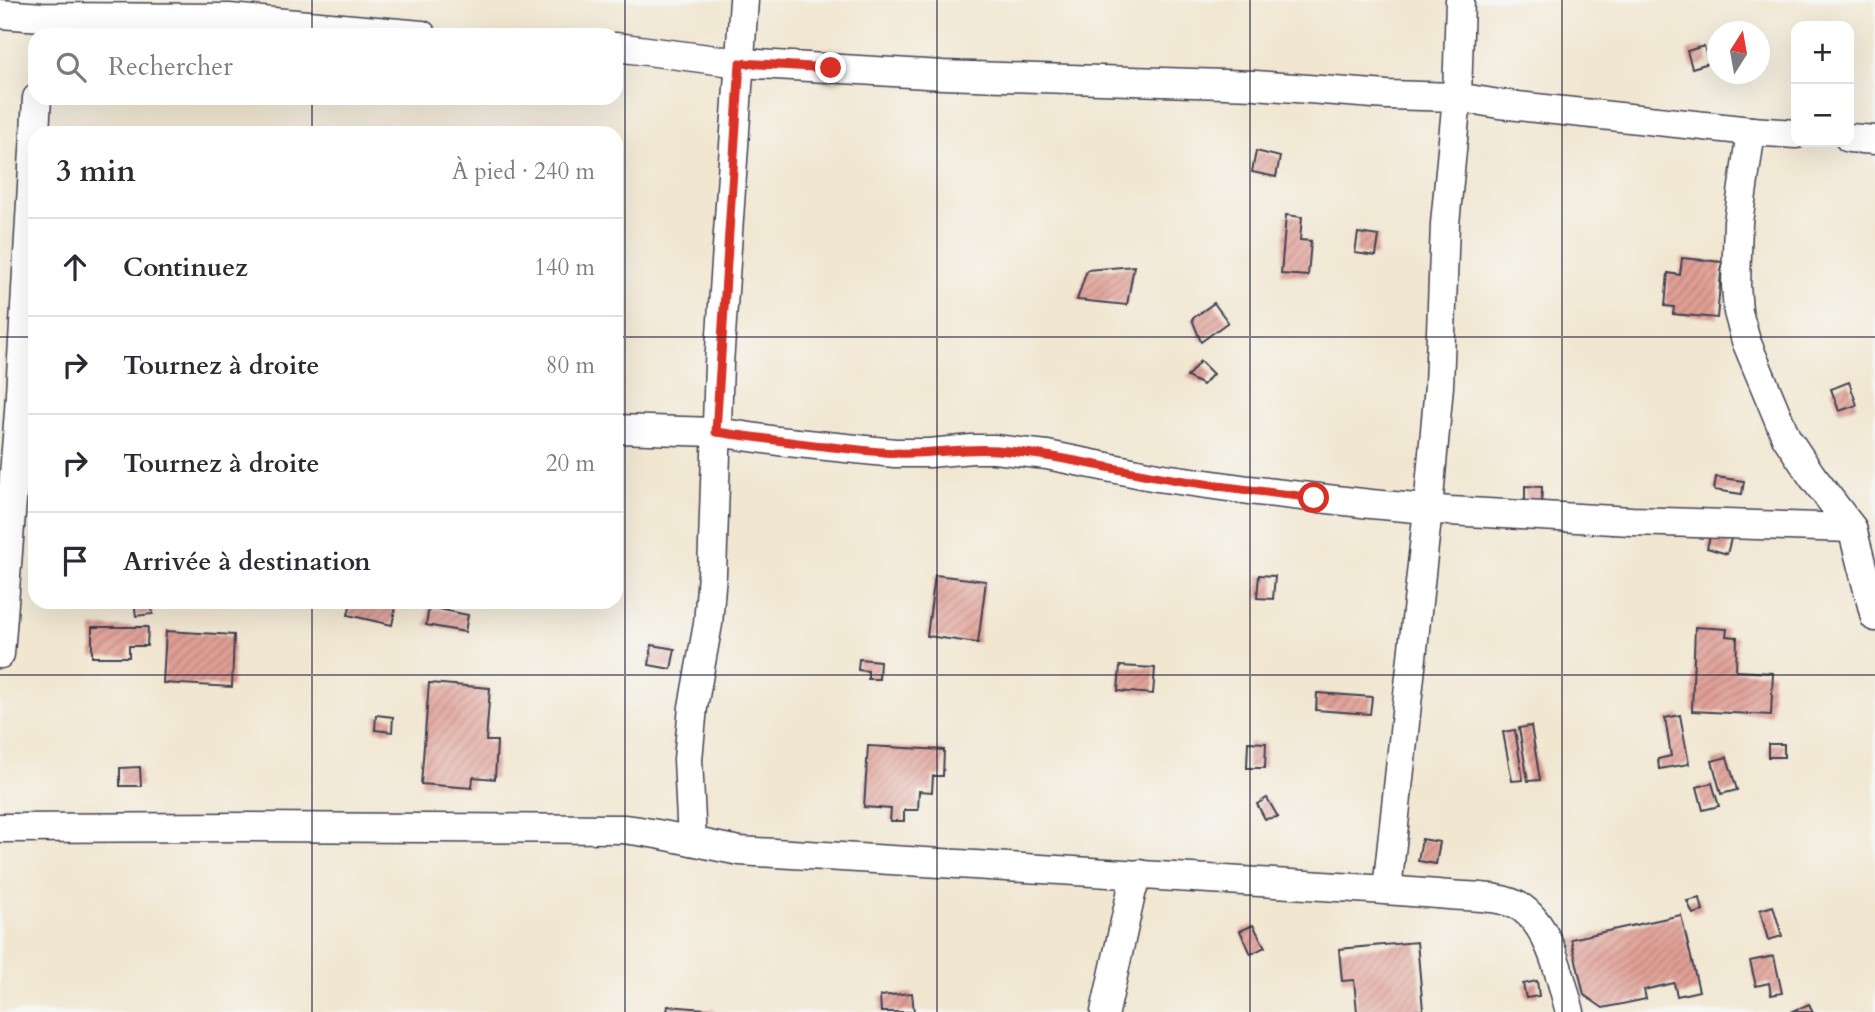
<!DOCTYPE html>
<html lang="fr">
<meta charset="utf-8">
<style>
body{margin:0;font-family:Cardo,serif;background:#f2f2f3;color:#2b2b33}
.controls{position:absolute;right:21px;top:21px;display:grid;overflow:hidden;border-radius:14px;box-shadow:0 7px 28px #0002}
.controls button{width:63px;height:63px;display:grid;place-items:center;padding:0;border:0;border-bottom:2px solid #e1e1e2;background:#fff;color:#2b2b33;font:35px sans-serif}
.compass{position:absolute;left:1707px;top:21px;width:63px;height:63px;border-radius:50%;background:#fff;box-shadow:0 7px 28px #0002;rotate:11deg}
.stop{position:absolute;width:21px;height:21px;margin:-16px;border:5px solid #d93025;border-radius:50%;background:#fff}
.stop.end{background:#d93025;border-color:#fff;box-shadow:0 2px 7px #0008}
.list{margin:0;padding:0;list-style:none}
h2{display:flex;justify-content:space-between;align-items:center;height:91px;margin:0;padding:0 28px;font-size:30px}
h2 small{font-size:23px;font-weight:400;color:#7c7c81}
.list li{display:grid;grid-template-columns:46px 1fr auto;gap:21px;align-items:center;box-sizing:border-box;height:98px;padding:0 28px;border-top:2px solid #e1e1e2}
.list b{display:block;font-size:26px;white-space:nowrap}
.list em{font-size:23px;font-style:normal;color:#7c7c81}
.icon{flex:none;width:38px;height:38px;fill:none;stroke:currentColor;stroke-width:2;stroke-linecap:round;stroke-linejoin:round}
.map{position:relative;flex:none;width:1875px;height:1012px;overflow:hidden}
.search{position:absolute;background:#fff;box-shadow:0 7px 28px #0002;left:28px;top:28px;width:595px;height:77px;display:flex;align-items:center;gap:18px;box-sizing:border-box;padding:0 24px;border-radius:21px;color:#7c7c81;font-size:26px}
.panel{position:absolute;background:#fff;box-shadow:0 7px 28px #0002;left:28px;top:126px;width:595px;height:483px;border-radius:21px}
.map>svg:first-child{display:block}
.building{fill:url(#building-hatch)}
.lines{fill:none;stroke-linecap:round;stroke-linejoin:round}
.minor-casing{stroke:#413f51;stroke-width:31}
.minor{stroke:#fff;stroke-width:28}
.route{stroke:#d93025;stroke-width:9}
.grid{fill:none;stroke:#22223b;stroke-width:2;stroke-opacity:0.55}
</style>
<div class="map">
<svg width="1875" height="1012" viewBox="0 0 1875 1012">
<defs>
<pattern id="building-hatch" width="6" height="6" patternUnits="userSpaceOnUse" patternTransform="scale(1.75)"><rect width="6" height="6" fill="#e09f95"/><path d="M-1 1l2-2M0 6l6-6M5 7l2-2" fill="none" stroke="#b5817b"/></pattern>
</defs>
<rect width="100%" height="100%" fill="#f6f6f2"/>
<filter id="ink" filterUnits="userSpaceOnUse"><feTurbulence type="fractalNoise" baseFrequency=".0143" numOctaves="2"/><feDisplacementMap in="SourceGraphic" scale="14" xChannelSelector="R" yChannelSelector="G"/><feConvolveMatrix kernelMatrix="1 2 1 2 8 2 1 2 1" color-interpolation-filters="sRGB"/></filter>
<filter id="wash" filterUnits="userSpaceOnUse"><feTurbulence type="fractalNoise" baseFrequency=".00686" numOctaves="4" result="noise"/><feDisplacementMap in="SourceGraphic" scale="28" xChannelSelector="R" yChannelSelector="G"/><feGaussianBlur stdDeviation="1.57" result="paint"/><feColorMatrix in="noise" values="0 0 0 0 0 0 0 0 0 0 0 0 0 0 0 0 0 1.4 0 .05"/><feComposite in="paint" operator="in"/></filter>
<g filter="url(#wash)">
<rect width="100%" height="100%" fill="#f1e6d0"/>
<g id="blocks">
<g class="building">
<polygon points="1704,46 1709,63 1692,68 1687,51"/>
<polygon points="1256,151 1280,157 1276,177 1252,172"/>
<polygon points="1286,215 1302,217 1300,240 1311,241 1308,276 1281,274"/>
<polygon points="1358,233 1379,236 1376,256 1355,253"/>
<polygon points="1682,258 1722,262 1717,318 1673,314 1674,307 1665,306 1668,273 1680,275"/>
<polygon points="1134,266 1127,305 1077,300 1087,270"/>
<polygon points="1214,303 1228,322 1201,342 1192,319"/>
<polygon points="1200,361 1213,374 1203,385 1187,377"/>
<polygon points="1849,382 1857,405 1839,411 1831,389"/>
<polygon points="1716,477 1744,481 1742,494 1714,490"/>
<polygon points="1525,486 1542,487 1541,509 1525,505"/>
<polygon points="1712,529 1732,535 1727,554 1707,548"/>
<polygon points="935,575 986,581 978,643 927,636"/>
<polygon points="1259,575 1275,576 1273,599 1257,598"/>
<polygon points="134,602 151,602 153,614 136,616"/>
<polygon points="351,602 377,602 396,606 392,625 348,615"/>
<polygon points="429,607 468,615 465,632 426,625"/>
<polygon points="92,627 148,627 147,646 129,646 129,657 92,657"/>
<polygon points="1695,627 1727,629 1726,636 1737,637 1736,671 1773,673 1771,715 1692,711"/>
<polygon points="166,631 234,635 232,687 163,683"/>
<polygon points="652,645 675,649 671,669 649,665"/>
<polygon points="859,659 880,661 879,679 868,679 868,671 858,670"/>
<polygon points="1120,666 1155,668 1153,694 1118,691"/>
<polygon points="429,683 490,688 486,741 497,741 495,779 473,777 472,788 421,784"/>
<polygon points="1317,693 1372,697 1370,714 1316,710"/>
<polygon points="376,715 393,717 392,732 375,730"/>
<polygon points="1680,715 1689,764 1659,769 1658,759 1671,756 1665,718"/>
<polygon points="1531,726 1540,780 1528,781 1519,728"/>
<polygon points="1515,730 1523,780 1512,781 1503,732"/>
<polygon points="1248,742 1266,743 1265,768 1247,768"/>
<rect x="1768" y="744" width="16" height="13"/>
<polygon points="868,746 944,750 943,776 933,776 932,792 919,791 918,810 904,810 904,821 890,821 891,809 864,807"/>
<polygon points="1727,757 1737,790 1721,794 1712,761"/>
<polygon points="140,767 141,786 120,786 120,768"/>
<polygon points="1712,783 1719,806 1703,810 1697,787"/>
<polygon points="1267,798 1278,817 1265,819 1257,804"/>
<polygon points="1422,839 1440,842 1436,864 1418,861"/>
<polygon points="1700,898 1703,911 1693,914 1687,901"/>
<polygon points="1773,906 1782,936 1768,940 1760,910"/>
<polygon points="1681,915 1699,991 1677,996 1674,983 1644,990 1646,999 1603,1008 1584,995 1571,939"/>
<polygon points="1253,925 1265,947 1251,954 1240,931"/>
<polygon points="1417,942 1423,1010 1397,1012 1357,1012 1354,980 1342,981 1339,949"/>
<polygon points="1774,956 1782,993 1771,995 1769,983 1756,986 1750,961"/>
<polygon points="1537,981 1539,996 1526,998 1523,984"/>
<polygon points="912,993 914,1012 881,1012 880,996"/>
<polygon points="1809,1004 1813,1012 1791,1012"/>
<polygon points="668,1006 716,1010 716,1012 667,1012"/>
</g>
</g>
</g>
<g filter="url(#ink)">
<use href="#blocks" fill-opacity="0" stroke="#413f51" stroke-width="2"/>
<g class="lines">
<defs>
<g id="minor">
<polyline points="1460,0 1457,97 1499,104 1751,131 1738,222 1736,285 1738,312 1746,341 1786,437 1812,476 1852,528 1875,617"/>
<polyline points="0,14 42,17 229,18 422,35"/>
<polyline points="616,47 740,63 943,75 1255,85 1387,95 1457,97 1445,224 1439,386 1428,509 1387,890"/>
<polyline points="1751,131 1796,134"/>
<polyline points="35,133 37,98"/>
<polyline points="1849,138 1875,140"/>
<polyline points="616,429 716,432 778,441 895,453 929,453 972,449 994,449 1047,455 1157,477 1249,490 1371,504 1450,511 1632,521 1852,528"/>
<polyline points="0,654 19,411 35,133"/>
<path d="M0,828l248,-1 375,2c40,4 78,15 117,22 200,11 399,23 598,36 37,2 74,5 111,8 23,2 53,0 73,13 29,21 39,72 48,104"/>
<polyline points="692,841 688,759 693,707 708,624 712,574 719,364 744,0"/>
<polyline points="1105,1012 1132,890 1140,874"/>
</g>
</defs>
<use href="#minor" class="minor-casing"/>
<use href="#minor" class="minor"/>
</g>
</g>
<g class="lines" filter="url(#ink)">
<path class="route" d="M831,68l-91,-5 -24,369c59,8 120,17 180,21 34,2 67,-6 101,-3 54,4 105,17 158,26 52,10 106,15 159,22"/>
</g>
<path class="grid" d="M312,0v35M625,0v1012M937,0v1012M1250,0v1012M1562,0v1012M312,98v35M0,337h35M616,337h1259M312,602v410M0,675h1875"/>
</svg>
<div class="controls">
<button>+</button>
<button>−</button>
</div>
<svg class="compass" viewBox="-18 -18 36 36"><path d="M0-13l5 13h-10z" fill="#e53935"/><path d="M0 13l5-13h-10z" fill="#7c7c81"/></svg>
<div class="stop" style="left:1314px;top:498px"></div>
<div class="stop end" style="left:831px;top:68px"></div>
<div class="search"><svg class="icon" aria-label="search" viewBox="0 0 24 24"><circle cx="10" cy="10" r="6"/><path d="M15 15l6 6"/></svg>Rechercher</div>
<section class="panel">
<h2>3 min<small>À pied · 240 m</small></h2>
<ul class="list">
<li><svg class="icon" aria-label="ahead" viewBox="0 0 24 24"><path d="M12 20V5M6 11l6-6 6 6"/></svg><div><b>Continuez</b></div><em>140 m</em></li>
<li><svg class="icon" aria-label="right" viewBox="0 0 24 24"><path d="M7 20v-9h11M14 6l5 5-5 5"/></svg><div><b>Tournez à droite</b></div><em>80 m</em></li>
<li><svg class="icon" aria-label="right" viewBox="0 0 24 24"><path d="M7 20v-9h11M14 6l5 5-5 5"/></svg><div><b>Tournez à droite</b></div><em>20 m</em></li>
<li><svg class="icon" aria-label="arrive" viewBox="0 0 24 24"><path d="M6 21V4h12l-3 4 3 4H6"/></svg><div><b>Arrivée à destination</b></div></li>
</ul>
</section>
</div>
